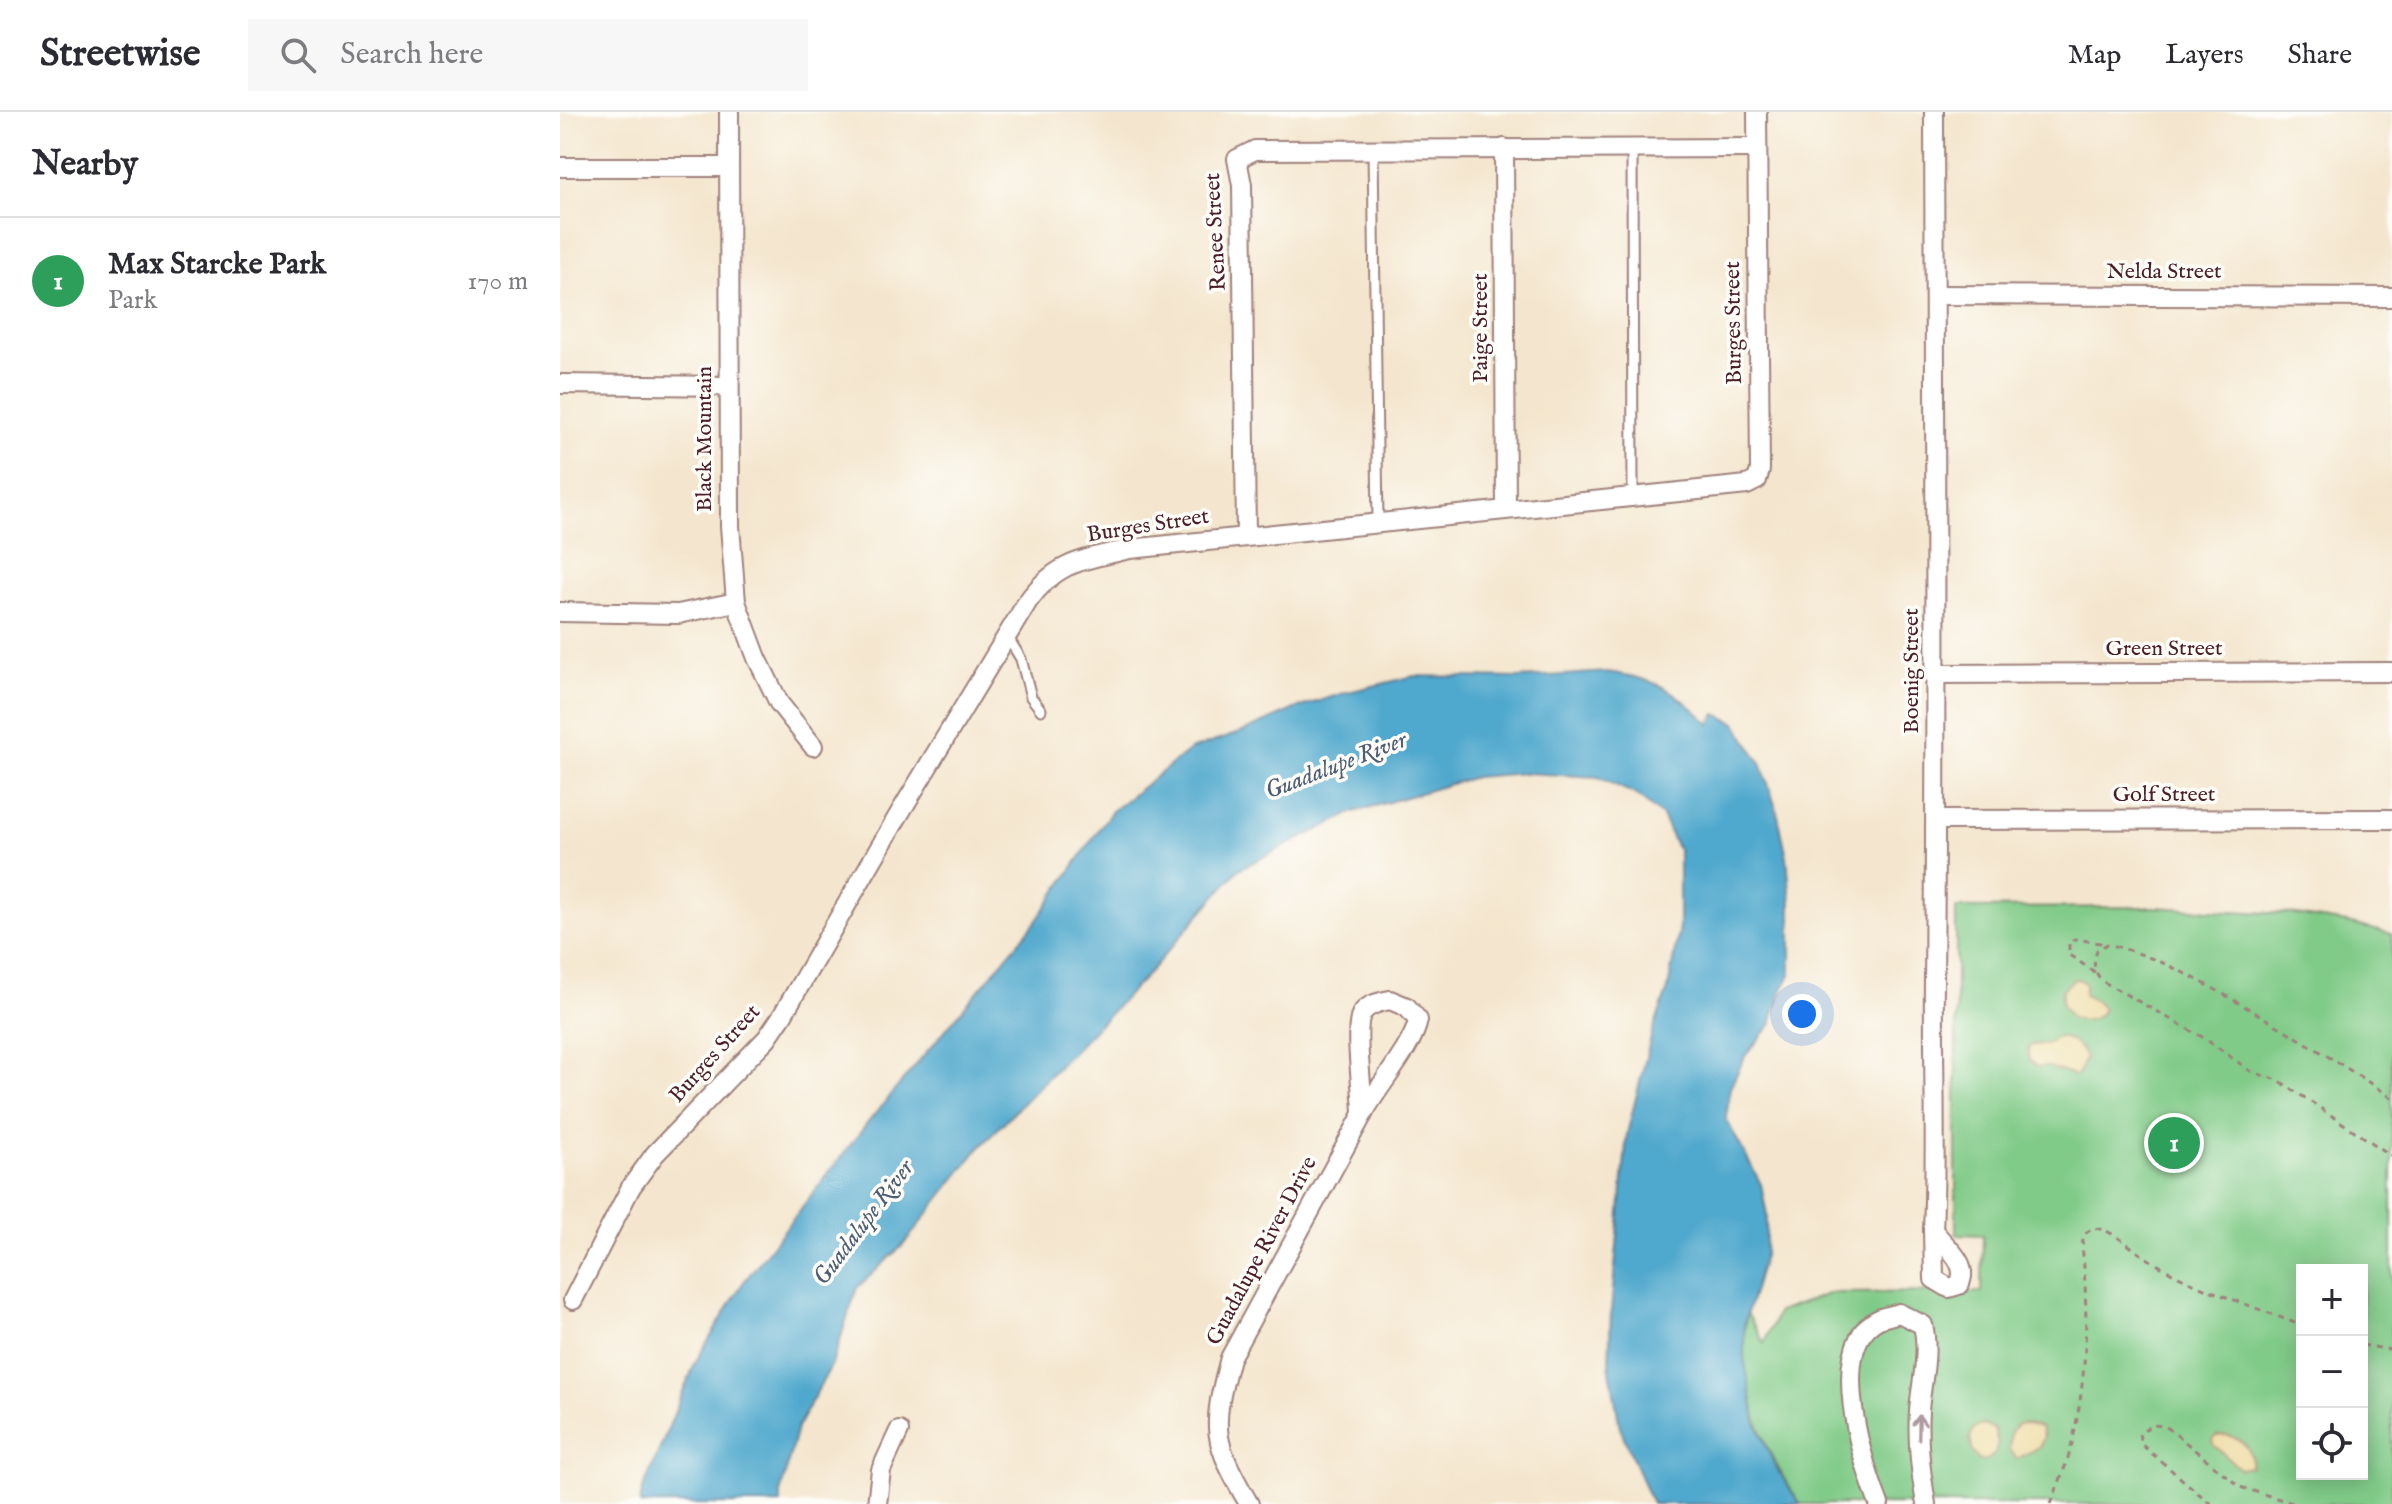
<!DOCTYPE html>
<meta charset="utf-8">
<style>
body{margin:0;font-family:"IM FELL English",serif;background:#f7f7f7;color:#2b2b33}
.controls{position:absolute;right:24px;bottom:24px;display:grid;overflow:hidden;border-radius:0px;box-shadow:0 4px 20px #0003}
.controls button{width:72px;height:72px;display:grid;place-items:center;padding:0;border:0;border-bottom:2px solid #e1e1e2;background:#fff;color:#2b2b33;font:40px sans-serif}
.you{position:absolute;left:1242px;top:902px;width:28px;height:28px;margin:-20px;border:6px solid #fff;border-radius:50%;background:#1a73e8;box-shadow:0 0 0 12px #1a73e833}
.badge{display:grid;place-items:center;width:52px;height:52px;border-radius:50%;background:#2563eb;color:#fff;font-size:26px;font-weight:700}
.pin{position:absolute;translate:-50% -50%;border:4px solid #fff;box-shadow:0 2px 8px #0006}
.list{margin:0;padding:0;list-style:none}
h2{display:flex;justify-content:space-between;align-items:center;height:104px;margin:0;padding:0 32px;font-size:34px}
h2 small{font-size:26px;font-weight:400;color:#7c7c81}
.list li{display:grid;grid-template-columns:52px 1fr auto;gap:24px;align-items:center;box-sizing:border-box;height:128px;padding:0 32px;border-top:2px solid #e1e1e2}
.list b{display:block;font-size:30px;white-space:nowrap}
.list p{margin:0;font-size:26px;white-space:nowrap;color:#7c7c81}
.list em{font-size:26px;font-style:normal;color:#7c7c81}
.icon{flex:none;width:44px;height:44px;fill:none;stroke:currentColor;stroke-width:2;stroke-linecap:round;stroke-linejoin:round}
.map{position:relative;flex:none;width:1832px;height:1392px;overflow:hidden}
header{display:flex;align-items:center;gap:48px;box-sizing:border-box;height:112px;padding:0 40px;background:#fff;border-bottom:2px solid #e1e1e2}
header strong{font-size:38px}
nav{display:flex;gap:44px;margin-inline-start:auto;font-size:28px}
.search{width:560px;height:72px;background:#f7f7f7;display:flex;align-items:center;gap:20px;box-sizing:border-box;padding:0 28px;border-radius:0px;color:#7c7c81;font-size:30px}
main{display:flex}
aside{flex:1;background:#fff}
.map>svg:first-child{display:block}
.green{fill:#81cb88;stroke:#66755a;stroke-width:2;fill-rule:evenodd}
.sand{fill:#eeda9e;stroke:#9c7c64;stroke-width:2}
.water{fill:#4fa8cd;stroke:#4c647c;stroke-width:2}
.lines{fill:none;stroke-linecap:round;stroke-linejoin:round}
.lane-casing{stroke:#9f827c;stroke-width:13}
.street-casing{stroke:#9f827c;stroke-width:22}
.path{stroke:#9f827c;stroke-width:3;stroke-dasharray:6 6;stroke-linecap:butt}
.lane{stroke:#fff;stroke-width:9}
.street{stroke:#fff;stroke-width:18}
.oneway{stroke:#ae9aa0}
.labels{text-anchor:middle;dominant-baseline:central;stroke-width:7;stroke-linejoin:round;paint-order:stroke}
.street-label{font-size:22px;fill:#4a1f2b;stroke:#fdfcf7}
.water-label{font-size:24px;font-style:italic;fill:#4c5d74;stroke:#fdfcf7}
</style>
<header>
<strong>Streetwise</strong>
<div class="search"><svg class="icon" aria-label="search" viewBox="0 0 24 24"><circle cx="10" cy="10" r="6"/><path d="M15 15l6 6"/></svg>Search here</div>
<nav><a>Map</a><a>Layers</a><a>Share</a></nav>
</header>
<main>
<aside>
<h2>Nearby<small></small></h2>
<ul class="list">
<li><span class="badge" style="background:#2e9e5b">1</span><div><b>Max Starcke Park</b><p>Park</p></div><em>170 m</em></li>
</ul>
</aside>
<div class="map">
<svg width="1832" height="1392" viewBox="0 0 1832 1392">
<rect width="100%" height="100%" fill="#fdfcf7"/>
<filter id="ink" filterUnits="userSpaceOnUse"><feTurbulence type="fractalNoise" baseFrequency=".0125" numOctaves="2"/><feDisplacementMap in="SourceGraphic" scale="16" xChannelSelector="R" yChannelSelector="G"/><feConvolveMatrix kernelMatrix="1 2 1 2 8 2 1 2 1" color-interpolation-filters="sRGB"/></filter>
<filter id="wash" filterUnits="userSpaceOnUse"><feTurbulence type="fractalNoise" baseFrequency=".006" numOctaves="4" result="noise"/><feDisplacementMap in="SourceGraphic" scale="32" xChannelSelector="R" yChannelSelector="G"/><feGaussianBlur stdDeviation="1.8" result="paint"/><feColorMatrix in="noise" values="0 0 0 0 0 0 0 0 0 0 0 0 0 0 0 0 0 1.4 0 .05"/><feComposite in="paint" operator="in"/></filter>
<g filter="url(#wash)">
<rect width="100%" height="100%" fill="#f4e6ce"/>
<path class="green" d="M1591,795l139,7 57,9 45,11v570h-592c-37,-55 -67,-123 -53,-191l17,30 14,-31 53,-19 151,-1 1,-57 -27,-1v-326zM1742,1158h60v204h-60z"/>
<g class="sand">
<path d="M1514,867l7,1 4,4 -1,11 15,8 4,6c-6,12 -19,13 -32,9l-9,-13v-15z"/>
<path d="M1497,925c15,1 21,8 28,20l-6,16 -5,3 -25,-9h-12l-8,-7 -1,-10 3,-5 16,-1z"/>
<polygon points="1464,1311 1481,1315 1484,1325 1480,1334 1457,1347 1449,1338 1451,1320 1457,1312"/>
<polygon points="1424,1313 1434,1317 1438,1331 1435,1342 1425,1349 1419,1349 1412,1338 1410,1325 1414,1316"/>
<path d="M1667,1323c16,4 27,15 24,32l-11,2 -26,-24 -1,-5 3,-4z"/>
</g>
<path class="water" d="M1047,560c51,7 66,17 103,52l6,-10 20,9 25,40 16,48 10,46 4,46v70l-12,23 -8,29 -26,31 -15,32 -4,31 35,65 6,32 -2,36 -21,72v33l12,65 19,44 25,38h-148l-32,-76 -11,-64 2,-52 16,-178 25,-101 16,-44 11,-61v-76l-17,-36 -25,-21 -39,-18 -73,-4 -50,4 -121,35 -115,57 -92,106 -167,172 -76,97 -47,44 -25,76 -35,64 -16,62v14h-141l2,-12 53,-129 48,-80 127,-163 165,-197 76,-111 79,-62 55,-19 52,-23 47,-15 70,-17 105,2z"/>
</g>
<g filter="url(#ink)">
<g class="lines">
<defs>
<g id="lane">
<polyline points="1072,36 1073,384"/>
<polyline points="813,37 818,411"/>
<polyline points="447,524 461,547 471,585 481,598"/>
</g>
<g id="street">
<polyline points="169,0 170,414 176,490 197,546 219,591 253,634"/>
<polyline points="944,36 946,397"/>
<polyline points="0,55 169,55"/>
<polyline points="1376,183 1832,185"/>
<polyline points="0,272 169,274"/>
<polyline points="686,424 682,73 677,47 695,38 1196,36"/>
<polyline points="0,500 118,502 176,490"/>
<polyline points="1376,562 1832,560"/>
<polyline points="1376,708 1832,707"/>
<path d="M830,888l17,7 11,13c-4,26 -41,67 -55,94 0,-22 -10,-87 -1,-101 6,-9 19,-11 28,-13z"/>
<path d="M1373,1118c4,-83 0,-165 1,-248 3,-290 1,-580 0,-870"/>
<path d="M1373,1118c12,17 38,33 26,55l-10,3 -15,-9z"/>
<path d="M13,1188l58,-113 24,-33 112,-116 15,-22 116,-200 130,-215c30,-41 56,-41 102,-52l617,-64 10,-5 3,-10 -3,-358"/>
<polyline points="317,1392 321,1358 339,1319"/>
<path d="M689,1392c-37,-64 -38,-75 -19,-146l133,-244"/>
<path d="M1319,1392c-16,-41 -55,-162 2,-186 6,-2 13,-3 18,-5l24,12c7,29 -2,57 -4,86 -2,32 2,62 7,93"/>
</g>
</defs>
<use href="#lane" class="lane-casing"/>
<use href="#street" class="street-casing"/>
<g class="path">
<polyline points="1535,860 1509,843 1509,829 1515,827 1547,832"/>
<path d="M1832,986c-44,-30 -90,-58 -136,-85 -48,-28 -95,-56 -149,-69l-10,6c-4,13 -4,20 5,31l102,57 48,34 26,8 114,76"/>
<polyline points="1802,1233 1832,1238"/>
<path d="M1491,1392c6,-17 14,-35 19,-53 17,-66 19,-139 12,-206l2,-10 8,-7c18,0 34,16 49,26 47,33 108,50 161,72"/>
<path d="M1651,1392l-69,-59 -3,-11c10,-9 16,-11 29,-6l72,59 56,17"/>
</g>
<use href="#lane" class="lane"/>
<use href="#street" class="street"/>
</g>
<defs><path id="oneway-shaft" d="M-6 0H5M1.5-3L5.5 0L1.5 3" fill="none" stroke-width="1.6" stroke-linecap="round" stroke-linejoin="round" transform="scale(2)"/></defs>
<use class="oneway" href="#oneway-shaft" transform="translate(1359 1315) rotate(-89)"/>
</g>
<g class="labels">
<g class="street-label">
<text transform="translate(656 120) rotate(-93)">Renee Street</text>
<text x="1604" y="160">Nelda Street</text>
<text transform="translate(1174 211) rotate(-91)">Burges Street</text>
<text transform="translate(921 216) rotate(-90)">Paige Street</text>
<text transform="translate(145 327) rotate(-90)">Black Mountain</text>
<text transform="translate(588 414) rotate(-9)">Burges Street</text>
<text x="1604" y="537">Green Street</text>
<text transform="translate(1352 559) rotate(-90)">Boenig Street</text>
<text x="1604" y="683">Golf Street</text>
<text transform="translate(155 942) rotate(-48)">Burges Street</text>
<text transform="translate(702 1139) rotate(-62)">Guadalupe River Drive</text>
</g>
<g class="water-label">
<text transform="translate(776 654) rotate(-21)">Guadalupe River</text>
<text transform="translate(304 1111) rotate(-53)">Guadalupe River</text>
</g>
</g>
</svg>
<div class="controls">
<button>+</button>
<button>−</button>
<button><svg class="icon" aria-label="locate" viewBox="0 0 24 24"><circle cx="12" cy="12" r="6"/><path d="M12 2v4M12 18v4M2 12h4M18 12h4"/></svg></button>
</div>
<div class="you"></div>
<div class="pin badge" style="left:1614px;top:1031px;background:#2e9e5b">1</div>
</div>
</main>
